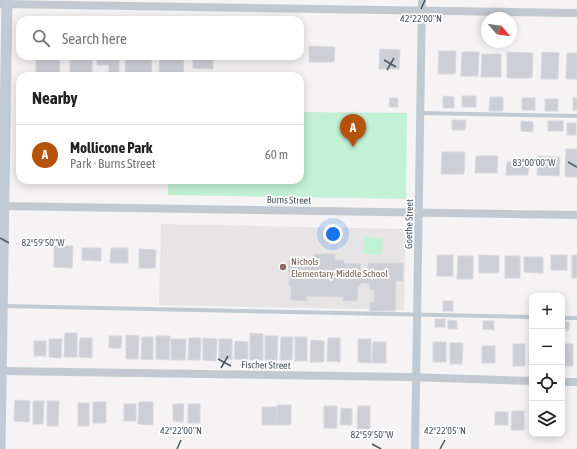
<!DOCTYPE html>
<meta charset="utf-8">
<style>
body{margin:0;font-family:"Asap Condensed",sans-serif;background:#f2f2f2;color:#222}
.controls{position:absolute;right:12px;bottom:12px;display:grid;overflow:hidden;border-radius:8px;box-shadow:0 2px 10px #0003}
.controls button{width:36px;height:36px;display:grid;place-items:center;padding:0;border:0;border-bottom:1px solid #e0e0e0;background:#fff;color:#222;font:20px sans-serif}
.compass{position:absolute;left:481px;top:12px;width:36px;height:36px;border-radius:50%;background:#fff;box-shadow:0 2px 10px #0003;rotate:119deg}
.you{position:absolute;left:333px;top:234px;width:14px;height:14px;margin:-10px;border:3px solid #fff;border-radius:50%;background:#1a73e8;box-shadow:0 0 0 6px #1a73e833}
.badge{display:grid;place-items:center;width:26px;height:26px;border-radius:50%;background:#b45309;color:#fff;font-size:13px;font-weight:700}
.pin{position:absolute;translate:-50% -33px;filter:drop-shadow(0 1px 2px #0008)}
.pin::after{content:'';position:absolute;top:21px;width:14px;height:12px;background:inherit;clip-path:polygon(0 0,100% 0,50% 100%)}
.list{margin:0;padding:0;list-style:none}
h2{display:flex;justify-content:space-between;align-items:center;height:52px;margin:0;padding:0 16px;font-size:17px}
h2 small{font-size:13px;font-weight:400;color:#767676}
.list li{display:grid;grid-template-columns:26px 1fr auto;gap:12px;align-items:center;box-sizing:border-box;height:60px;padding:0 16px;border-top:1px solid #e0e0e0}
.list b{display:block;font-size:15px;white-space:nowrap}
.list p{margin:0;font-size:13px;white-space:nowrap;color:#767676}
.list em{font-size:13px;font-style:normal;color:#767676}
.icon{flex:none;width:22px;height:22px;fill:none;stroke:currentColor;stroke-width:2;stroke-linecap:round;stroke-linejoin:round}
.map{position:relative;flex:none;width:577px;height:449px;overflow:hidden}
.search{position:absolute;background:#fff;box-shadow:0 2px 10px #0003;left:16px;top:16px;width:288px;height:44px;display:flex;align-items:center;gap:10px;box-sizing:border-box;padding:0 14px;border-radius:12px;color:#767676;font-size:15px}
.panel{position:absolute;background:#fff;box-shadow:0 2px 10px #0003;left:16px;top:72px;width:288px;height:112px;border-radius:12px}
.map>svg:first-child{display:block}
.education{fill:#e6e4e5}
.green{fill:#c3f1d5}
.building{fill:#cdcfd5;stroke:#d7d9de}
.lines{fill:none;stroke-linecap:round;stroke-linejoin:round}
.lane{stroke:#c1cad2;stroke-width:4}
.street{stroke:#c1cad2;stroke-width:8}
.secondary{stroke:#c1cbd6;stroke-width:11}
.ticks{fill:none;stroke:#4a5661;stroke-width:1.5}
.education-dot{fill:#8d6e63;stroke:#fff;stroke-width:1.5}
.labels{text-anchor:middle;dominant-baseline:central;stroke-width:3.5;stroke-linejoin:round;paint-order:stroke}
.street-label{font-size:10px;fill:#4a5661;stroke:#fff}
.education-label{font-size:10px;fill:#785e54;stroke:#fff;text-anchor:start}
.ticks-label{font-size:10px;text-anchor:middle;fill:#4a5661;stroke:#fff;stroke-width:3.5;stroke-linejoin:round;paint-order:stroke}
</style>
<div class="map">
<svg width="577" height="449" viewBox="0 0 577 449">
<rect width="100%" height="100%" fill="#f5f3f3"/>
<polygon class="education" points="161,224 406,229 404,310 159,305"/>
<g class="green">
<polygon points="300,112 407,113 406,199 168,195 168,180 300,180"/>
<polygon points="364,237 383,238 382,255 363,254"/>
</g>
<g class="building">
<polygon points="309,46 335,47 334,62 309,62"/>
<polygon points="380,49 400,50 399,69 379,69"/>
<polygon points="439,51 456,51 455,74 438,74"/>
<polygon points="462,52 479,52 478,76 461,76"/>
<polygon points="507,52 533,53 532,78 507,78"/>
<polygon points="542,52 559,53 558,79 541,79"/>
<polygon points="567,53 577,53 577,79 566,79"/>
<polygon points="482,54 501,54 501,77 481,77"/>
<polygon points="36,56 60,56 59,75 36,75"/>
<polygon points="70,56 92,56 92,75 70,74"/>
<polygon points="97,56 119,56 119,76 109,76 109,65 97,65"/>
<polygon points="126,56 152,56 151,75 125,74"/>
<polygon points="160,56 184,56 183,75 159,74"/>
<polygon points="193,56 213,56 213,69 193,68"/>
<polygon points="443,96 454,97 454,108 443,108"/>
<rect x="462" y="96" width="14" height="11"/>
<polygon points="490,97 503,97 503,111 489,111"/>
<polygon points="390,98 398,98 398,107 389,107"/>
<rect x="522" y="98" width="13" height="12"/>
<rect x="573" y="98" width="4" height="12"/>
<rect x="545" y="99" width="13" height="12"/>
<polygon points="452,120 466,120 465,130 452,130"/>
<polygon points="521,121 533,122 533,132 521,131"/>
<rect x="548" y="121" width="15" height="10"/>
<rect x="567" y="123" width="9" height="12"/>
<polygon points="566,149 577,149 577,177 565,177"/>
<polygon points="442,152 465,152 464,174 441,174"/>
<polygon points="476,156 498,156 497,173 475,173"/>
<polygon points="538,156 560,157 559,176 537,175"/>
<polygon points="507,162 529,162 528,175 506,175"/>
<polygon points="54,246 73,246 72,268 54,267"/>
<polygon points="82,248 101,248 101,261 82,260"/>
<polygon points="111,248 128,248 128,263 110,263"/>
<polygon points="139,249 156,250 155,268 139,268"/>
<polygon points="314,254 335,254 335,260 344,260 344,263 361,264 360,275 368,275 368,263 403,263 403,281 396,281 395,311 370,311 370,302 374,302 374,290 370,290 370,284 361,283 360,287 358,287 357,301 343,301 343,297 307,296 307,301 291,300 291,286 289,286 289,262 306,263 306,260 314,260"/>
<rect x="437" y="255" width="16" height="21"/>
<polygon points="479,255 499,256 499,273 479,273"/>
<rect x="551" y="255" width="16" height="15"/>
<rect x="572" y="255" width="5" height="23"/>
<polygon points="458,256 473,256 473,279 457,279"/>
<rect x="505" y="256" width="15" height="22"/>
<polygon points="524,257 543,257 543,273 524,272"/>
<rect x="443" y="301" width="10" height="10"/>
<rect x="435" y="319" width="10" height="8"/>
<polygon points="448,320 457,321 457,329 448,329"/>
<polygon points="483,321 494,321 494,330 483,329"/>
<rect x="562" y="322" width="7" height="8"/>
<polygon points="65,333 77,333 77,357 64,357"/>
<polygon points="250,333 263,334 263,360 250,360"/>
<polygon points="126,335 139,336 138,359 126,359"/>
<polygon points="109,336 122,336 121,348 109,348"/>
<polygon points="156,336 170,336 169,360 156,359"/>
<polygon points="265,336 278,336 277,360 265,360"/>
<polygon points="142,337 153,337 153,360 141,359"/>
<polygon points="281,337 293,337 292,360 280,360"/>
<rect x="295" y="337" width="12" height="24"/>
<polygon points="80,338 92,338 92,358 79,357"/>
<polygon points="189,338 201,338 200,360 188,360"/>
<polygon points="203,338 217,339 216,361 203,360"/>
<polygon points="328,338 340,338 340,362 327,361"/>
<polygon points="49,339 62,339 61,358 49,357"/>
<polygon points="171,339 186,339 185,360 171,360"/>
<polygon points="219,339 232,339 232,360 219,359"/>
<polygon points="358,339 371,339 371,363 358,362"/>
<polygon points="311,340 324,341 324,362 310,362"/>
<rect x="34" y="341" width="12" height="15"/>
<polygon points="235,341 248,342 248,360 234,359"/>
<polygon points="373,342 386,342 386,363 372,363"/>
<rect x="433" y="342" width="13" height="20"/>
<polygon points="450,343 463,343 462,364 450,364"/>
<rect x="513" y="344" width="12" height="22"/>
<rect x="562" y="344" width="11" height="22"/>
<rect x="482" y="346" width="13" height="17"/>
<rect x="529" y="346" width="3" height="18"/>
<polygon points="15,400 30,401 29,422 14,421"/>
<polygon points="33,401 44,401 43,424 33,424"/>
<polygon points="47,401 59,401 58,426 47,426"/>
<rect x="93" y="402" width="13" height="21"/>
<polygon points="139,402 153,402 153,425 138,424"/>
<rect x="78" y="403" width="11" height="23"/>
<rect x="124" y="404" width="12" height="17"/>
<polygon points="173,404 184,404 183,422 173,421"/>
<rect x="188" y="404" width="12" height="19"/>
<polygon points="277,405 291,405 291,425 276,425"/>
<rect x="324" y="406" width="13" height="22"/>
<polygon points="358,406 370,406 370,429 357,429"/>
<polygon points="262,407 277,407 276,425 262,425"/>
<polygon points="341,408 352,409 352,425 340,425"/>
<polygon points="512,411 524,411 524,430 511,430"/>
<rect x="495" y="412" width="13" height="13"/>
</g>
<g class="lines">
<g class="lane">
<polyline points="420,113 577,116"/>
<polyline points="3,306 532,317"/>
<polyline points="562,318 577,318"/>
</g>
<g class="street">
<polyline points="0,4 577,13"/>
<polyline points="0,206 577,215"/>
<polyline points="0,371 406,377 532,381"/>
<polyline points="562,382 577,382"/>
<polyline points="415,449 422,0"/>
</g>
<polyline class="secondary" points="0,449 7,0"/>
</g>
<path class="ticks" d="M421,9l4,-9M384,60l12,7M387,70l7,-12M568,162l9,5M0,238l9,5M218,359l13,7M221,368l7,-12M372,444l9,5M177,449l4,-9M440,449l5,-9"/>
<circle class="education-dot" cx="283" cy="267" r="4"/>
<g class="labels">
<g class="street-label">
<text transform="translate(289 200) rotate(1)">Burns Street</text>
<text transform="translate(409 224) rotate(-89)">Goethe Street</text>
<text transform="translate(266 365) rotate(1)">Fischer Street</text>
</g>
<g class="education-label">
<text x="291" y="261">Nichols<tspan x="291" dy="12">Elementary-Middle School</tspan></text>
</g>
</g>
<g class="ticks-label">
<text x="421" y="22">42°22'00"N</text>
<text x="534" y="166">83°00'00"W</text>
<text x="43" y="246">82°59'50"W</text>
<text x="181" y="434">42°22'00"N</text>
<text x="445" y="434">42°22'05"N</text>
<text x="372" y="438">82°59'50"W</text>
</g>
</svg>
<div class="controls">
<button>+</button>
<button>−</button>
<button><svg class="icon" aria-label="locate" viewBox="0 0 24 24"><circle cx="12" cy="12" r="6"/><path d="M12 2v4M12 18v4M2 12h4M18 12h4"/></svg></button>
<button><svg class="icon" aria-label="layers" viewBox="0 0 24 24"><path d="M12 4l9 5-9 5-9-5zM3 14l9 5 9-5"/></svg></button>
</div>
<svg class="compass" viewBox="-18 -18 36 36"><path d="M0-13l5 13h-10z" fill="#e53935"/><path d="M0 13l5-13h-10z" fill="#767676"/></svg>
<div class="you"></div>
<div class="pin badge" style="left:353px;top:147px">A</div>
<div class="search"><svg class="icon" aria-label="search" viewBox="0 0 24 24"><circle cx="10" cy="10" r="6"/><path d="M15 15l6 6"/></svg>Search here</div>
<section class="panel">
<h2>Nearby<small></small></h2>
<ul class="list">
<li><span class="badge">A</span><div><b>Mollicone Park</b><p>Park · Burns Street</p></div><em>60 m</em></li>
</ul>
</section>
</div>
